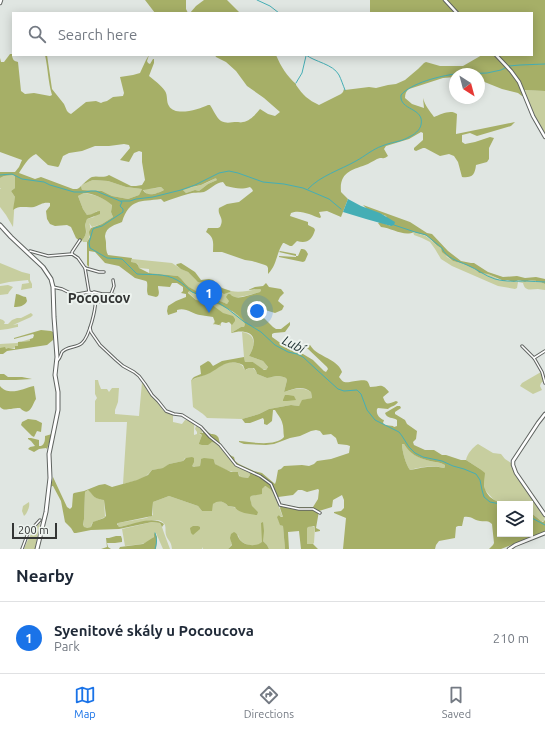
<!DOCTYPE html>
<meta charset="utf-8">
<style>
body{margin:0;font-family:Ubuntu,sans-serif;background:#f2f2f3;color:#1f2937}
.controls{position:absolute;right:12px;bottom:12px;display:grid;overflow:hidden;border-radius:0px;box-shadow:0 2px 10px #0003}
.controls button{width:36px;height:36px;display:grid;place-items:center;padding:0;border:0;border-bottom:1px solid #e0e1e3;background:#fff;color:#1f2937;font:20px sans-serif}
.compass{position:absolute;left:449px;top:68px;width:36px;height:36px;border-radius:50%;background:#fff;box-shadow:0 2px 10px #0003;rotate:144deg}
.scale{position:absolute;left:12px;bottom:10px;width:45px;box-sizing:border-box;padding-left:4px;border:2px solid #333534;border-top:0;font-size:11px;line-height:14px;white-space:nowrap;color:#333534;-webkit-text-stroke:3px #edf3ef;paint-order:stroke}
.you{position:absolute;left:257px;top:311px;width:14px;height:14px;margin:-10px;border:3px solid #fff;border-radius:50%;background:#1a73e8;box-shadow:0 0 0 6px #1a73e833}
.badge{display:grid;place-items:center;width:26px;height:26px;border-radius:50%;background:#1a73e8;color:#fff;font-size:13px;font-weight:700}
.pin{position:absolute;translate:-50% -33px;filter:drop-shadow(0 1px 2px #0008)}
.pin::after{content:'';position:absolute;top:21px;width:14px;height:12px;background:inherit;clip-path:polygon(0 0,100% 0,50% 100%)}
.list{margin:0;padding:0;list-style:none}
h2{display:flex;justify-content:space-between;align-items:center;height:52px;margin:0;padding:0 16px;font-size:17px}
h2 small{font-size:13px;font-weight:400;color:#747a83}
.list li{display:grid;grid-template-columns:26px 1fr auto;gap:12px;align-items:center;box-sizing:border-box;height:72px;padding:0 16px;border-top:1px solid #e0e1e3}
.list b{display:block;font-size:15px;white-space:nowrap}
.list p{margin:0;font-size:13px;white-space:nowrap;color:#747a83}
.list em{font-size:13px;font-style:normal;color:#747a83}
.icon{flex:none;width:22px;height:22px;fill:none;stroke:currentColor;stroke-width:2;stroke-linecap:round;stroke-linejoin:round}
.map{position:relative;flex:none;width:545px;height:549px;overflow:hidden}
.search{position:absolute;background:#fff;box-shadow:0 2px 10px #0003;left:12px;right:12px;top:12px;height:44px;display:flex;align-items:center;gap:10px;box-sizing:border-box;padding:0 14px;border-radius:0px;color:#747a83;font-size:15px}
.sheet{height:124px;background:#fff}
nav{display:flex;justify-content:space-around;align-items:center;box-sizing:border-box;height:56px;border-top:1px solid #e0e1e3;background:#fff;font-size:11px;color:#747a83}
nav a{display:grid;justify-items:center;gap:2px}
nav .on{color:#1a73e8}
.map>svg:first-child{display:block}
.green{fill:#c7ce9f}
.forest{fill:#a6af67;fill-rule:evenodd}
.water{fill:#45aeb5}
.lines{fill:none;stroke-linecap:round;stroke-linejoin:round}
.stream{stroke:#45aeb5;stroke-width:1}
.minor-casing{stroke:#5f6360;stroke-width:3.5}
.tertiary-casing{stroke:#5f6360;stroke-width:4.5}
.secondary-casing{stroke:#5f6360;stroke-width:5}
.minor{stroke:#fff;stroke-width:1.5}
.tertiary{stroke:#fff;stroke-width:2.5}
.secondary{stroke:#fff;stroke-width:3}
.labels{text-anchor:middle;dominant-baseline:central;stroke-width:4;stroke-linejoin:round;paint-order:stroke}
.water-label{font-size:13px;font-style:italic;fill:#1a2d2e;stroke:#edf3ef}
.quarter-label{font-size:14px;font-weight:bold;fill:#333534;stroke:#edf3ef}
</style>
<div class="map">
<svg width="545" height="549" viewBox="0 0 545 549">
<rect width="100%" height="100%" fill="#e0e6e2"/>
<g class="green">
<path d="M526,90l19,1v43c-8,-14 -16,-28 -21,-43z"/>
<polygon points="14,175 15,177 15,188 11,191 15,197 13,227 6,215 0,207 0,189 1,188 0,188 0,178 4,176"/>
<path d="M217,177v3l-9,4 -9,7 -4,-1 -9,3 -3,-3c5,-3 12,-3 18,-5 6,-2 11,-5 16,-8z"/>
<path d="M93,180l15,1 18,6 16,2 -3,6 -11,4 -16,-3 -10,-5 -20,-1 -1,-4c4,-3 7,-4 12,-6z"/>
<path d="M161,187l3,3c-7,3 -17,9 -21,-1l14,-1z"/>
<path d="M84,193c10,2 20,4 28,11l-1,8 2,5 -11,7 -10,3 -3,-4c3,6 1,14 -2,19h-4l-1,-2c5,-6 5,-8 3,-15l2,-6 7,-2 3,-6 -6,4h-4l-4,-6 -5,-13z"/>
<path d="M413,232l13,4 10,9 5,3 6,9 6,4 11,3 11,5 4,4 9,1 12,6 16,2 3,-2 6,2c7,-3 13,-1 20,2v6c-3,0 -5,-1 -7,-1 -7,0 -13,3 -15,-6l-5,-1 -1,6 -2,1 -17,-3 -46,-20 -11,-7 -6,-10 -5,-7 -8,-4 -8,-3z"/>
<path d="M132,259l40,4 6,4 10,5 8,8 7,3 7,1 13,9 7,-1 1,-1c10,2 19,-1 29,-2l1,1 -1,2c-9,2 -18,6 -28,5l-5,7c-12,-5 -27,-9 -38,-17 -4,-3 -7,-8 -11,-11l-29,-3v-4l-10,-1 -1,-4 -7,-2z"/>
<polygon points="0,263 22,272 30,274 30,280 32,284 32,288 21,290 22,284 29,283 28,280 9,282 0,284"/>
<polygon points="8,285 13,287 9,292 8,294 0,295 0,286"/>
<polygon points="188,291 191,291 212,302 224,306 230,311 237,314 244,320 245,324 244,327 241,327 231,333 231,322 229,321 226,323 224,321 221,322 221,326 215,323 214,325 213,324 216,319 210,314 209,316 197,314 196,300 189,293"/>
<polygon points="31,313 33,315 31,317 13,325 18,324 18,327 17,327 8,329 0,330 0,319 3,320 5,322 4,324 8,324 12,320 17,318 21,318"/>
<path d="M242,332c15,2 13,14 7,24l14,5 5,6 -2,3 -4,-1 -9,-7h-8l-1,-5z"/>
<path d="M30,339v2l-12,1 1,4c-5,3 -11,2 -13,3l-2,-1h-4v-4l17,-1z"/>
<path d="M229,362c6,0 14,1 15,7l2,1 3,-2h4l3,3 1,3 10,4c8,-1 9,-4 19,0l1,2 -3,12c11,-3 17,-6 27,0l1,6 -8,2 -5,6 -8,-1 -22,4 -10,5 -17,5 -35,-1c-3,-4 -10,-8 -14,-11l-2,-27 18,-7 11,-7z"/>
<polygon points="541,372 544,381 541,383 540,386 542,390 533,394 520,386 522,383"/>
<path d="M95,380h3l1,4 2,5h6l2,3 3,-4h7l-1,14 -3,8v4l24,2 3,-34 3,2 1,5 5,6 7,7 4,7 2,2 9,4v7l9,2 3,-4c12,1 9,6 9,15l3,-1v-2l-2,-3 1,-3h1l6,5 -1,2h-2l-1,1 3,1 -3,8c6,3 7,2 13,-1 9,2 13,13 20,20 5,5 11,7 17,10l1,3 -2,3 -8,-1 -2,-5c-8,1 -16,-4 -23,-8l-1,-4 -13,-1 -1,7c-9,3 -10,-2 -15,-8l-2,3 -14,3 -5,4 -12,2c-7,10 -19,11 -29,14l4,-62h-32v-21l2,-3 -2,-4z"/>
<path d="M402,444h2c6,10 15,14 26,17 5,1 10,1 15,4v2l-1,1c-12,-3 -23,-1 -34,2 -4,-5 -8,-19 -8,-26z"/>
<path d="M478,444l15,9 8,1 4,5 6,4v3l4,8 30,43 -1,4h-3l-11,-9v-8h-19l-8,-3 -5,1 -4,-2 -9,-10 -1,-6v-5l-4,-10 -14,-9c1,-6 7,-13 12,-16z"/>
<path d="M264,486l4,1 6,6 8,22 1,2h-1l-3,-2 -1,4 3,6 2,1 2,23h-16l-2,-4 -4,-4v-17l-1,19c-8,5 -22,2 -24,-8l-7,7 1,2 -4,5h-25v-2l-1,2h-30c-1,-9 -4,-8 -6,-14 -1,-3 0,-7 -1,-10 -5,-11 -28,-1 -37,0 -3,1 -6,1 -9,2l-1,-1v-3l28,-5 7,-3v-13l16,-6 3,1 26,9 4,5h10c0,-1 0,-6 1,-7 3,-6 12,-2 15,2l30,6 -6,-5 -2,-9 1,-2 11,-3v-4z"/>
<path d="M88,490c7,6 6,8 16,10l1,17 -13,6 -1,4c-3,1 -7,2 -8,-1l1,-7 1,-27z"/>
<path d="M29,502c1,5 -1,8 -3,12l-2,2 -2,-5 1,-5z"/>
<path d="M152,522l8,1 2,4 2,6 6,16h-7l-7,-16c-6,13 -19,11 -31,13l-3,-17z"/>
<path d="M40,523l-5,26h-11c4,-10 8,-18 16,-26z"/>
<polygon points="311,526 315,527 314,543 312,545 307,545 307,529 308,527"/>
</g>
<g class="forest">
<polygon points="145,0 186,0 186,9 188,13 155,13"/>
<polygon points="204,0 227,0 240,13 190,13 196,6"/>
<path d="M370,0h175v91l-20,-1 -1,1 2,5h-4l-4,-3 -16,-4 -20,-8 -3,-1v-6h-24v3l-12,1 -34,11c-3,2 -4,5 -4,9l7,6 12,4 -1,-10c2,8 7,13 11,19 7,-3 17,-8 23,-3l-1,18v2l59,-12 -4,4 -34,10 -7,-3 -8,2v7l3,2 10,-2 15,-5 4,1 -5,10v11l-2,3 -11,3c-1,10 -4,13 -14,12l-4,-15 -4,-6 -5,-2 -9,2 -15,-8h-2l-7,3 -2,-1v-2l9,-8v-7l-2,-1 -12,7 -23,7 -2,3 4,7c-4,3 -4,2 -8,2 -4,1 -8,4 -12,6 -15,6 -29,7 -27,28l7,7 -7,18 -14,-6 -8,1 2,5 -1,1c-9,-3 -20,-9 -29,-5l-1,3 18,6v3l6,3 1,2c-3,10 -8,14 -18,11l-5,5h-2l-6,-3h-1c-7,11 -6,22 -15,31v-6l-1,-2 -2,-1 -13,-4 -7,-1 -23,-8h-9c0,-9 2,-14 -7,-20l2,-4h10l2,-1c5,-10 -3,-11 -1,-19l8,-4 12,-2 14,-11 -1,-2 -2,-2c-10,3 -14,1 -24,-1l-3,-4c-8,1 -12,7 -19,10 -5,1 -11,0 -16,2 -8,2 -16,5 -24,8l-3,-3c-21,3 -31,-1 -39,23 -6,3 -16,4 -17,14 0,2 1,4 1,7 0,5 0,8 2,12l24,3 -1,4c5,1 7,1 8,6l10,5 29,3c4,3 7,8 11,11 11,7 26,12 38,17l2,-3 -3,-4 2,-3h2c7,8 21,0 30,-2l1,-2 -1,-1 -12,1 7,-3 8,-1 3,-3 3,4 12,2 3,4 -4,4 -2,4 6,5 -2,4 -7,3 -10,-3 -5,-9 -8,5v3l6,3 15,15 3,2h5l9,-7v3l-5,7 -11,1 -2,1v3l14,10 8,4 9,3 10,6 11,11 2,1 2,-3 -1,-2 -20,-19v-2l3,-1c1,1 2,3 4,5 8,7 25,11 28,22l-3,5c4,5 5,6 11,5 3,-1 15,-3 17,-1 2,2 2,4 3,6 10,0 11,-5 19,5l-6,5c3,9 5,7 13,4l2,1c-2,4 -7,4 -10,7l-10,-1 -1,1c-1,5 2,9 7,11l-1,3 2,2 8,1 1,1 3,-1v-6c-4,-3 -10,-1 -12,-7l12,-7h3l1,2 -6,4v2l10,6 2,4 10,7 -1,8 -3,3 1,3 11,5h9l8,5h4l15,5h5l14,9 5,4c-1,10 -3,15 5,24 3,2 5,4 9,5 5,0 7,0 12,2h-11v30h30v-22l11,9 2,1 2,-2v12l-44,17h-12l4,-4 1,-2 -2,-19c-4,-4 -7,-2 -12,-3 -7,-1 -8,-5 -16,-4l-2,9h-4l-2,1 -1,11 -16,3 -3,4 -1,4h-92l3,-31 -12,-5v-1l7,-1 3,-3v-8l-2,-5 -9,5 -1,7 -13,4 -3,17 4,2v1l-5,1v-5l-1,-1 -6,1 -1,2v15h6l5,5h-17l-2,-18 -11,1 1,17h-4l-2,-23 -3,-1 -3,-8 2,-2 2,2h2l-3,-9 1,-4 15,3h17l5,-8 1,-9 -1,-1 -11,3 -5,-2h-4l-5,5 -15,2c-5,-3 -7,-9 -13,-11l-3,3v5l-11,2 -1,2 2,8 6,6 -1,3c-8,-1 -19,-2 -22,-8l-7,-1c-4,-5 -10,-6 -15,-2l-1,7h-10l-4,-5 -26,-9 -3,-1 -16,6 -1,14 -34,7 -1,1 2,3c14,-2 33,-12 45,-3l-2,3 -2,-4 -8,-1 -33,7 -28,1 -15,3h-2l-3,-5 -6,-6 -4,-21 -8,-15h-1l-1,1 2,-10 14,30 3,2 2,-2 1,-13 1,-1 10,-2 15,-6 6,-1 7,3 25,-7 11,-5 4,-5 11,-2 6,-4 14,-3 3,-3 6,-1 2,1v4l-2,4 2,1 6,-1 1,-7 3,-1 9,1 1,1 1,4 16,8h7l1,4 2,1 7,1 2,-3 -1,-3c-6,-2 -12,-5 -17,-10 -7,-7 -11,-18 -20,-20l-4,3h-6l-3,-1v-1l3,-8 -3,-2h4v-2l-2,-3c4,1 4,3 8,5 3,2 6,0 9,4 1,1 1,4 2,6 3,5 8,12 14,14l1,4 4,3 15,7 8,2 13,11 1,-3 2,-11 3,-1 3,-3 18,-1 7,1 5,-2 3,-3 14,-2 18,-6 1,-7 -3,-1 -9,-1 -2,-6 -5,-4 -8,1 -3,-4 -4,-1 -5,1 -11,5 -10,2 -16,6 -8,1 -22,-1 -5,-2v-1c12,1 36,6 45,-4 -1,-5 0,-10 -2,-15 -1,-4 -5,-8 -7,-12h-2l-1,11 -5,4 -3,-1v-4l-1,-2 -13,5h-5l-3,-4 17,-5 10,-5 22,-4 8,1 3,-6 10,-2 -1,-6c-10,-7 -16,-3 -27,0l3,-12 -1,-2c-10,-4 -11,-1 -19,0l-10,-4 -1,-3 -2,-3h-5l-4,2 -2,-5c-14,-7 -21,1 -33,8 -6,3 -13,4 -19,7l3,-3 7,-3 -1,-8 8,-5 2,1 3,4 9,-5 22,-4 1,5h8l11,8h2l2,-3 -5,-6 -14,-5c5,-8 9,-22 -4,-24 -5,-1 -9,0 -14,1l10,-6h3l1,-3c-5,-11 -22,-18 -33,-22 -8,-3 -15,-9 -23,-11l-1,2 8,7 10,2 5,2 12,9 10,3 2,3v2l-3,4 -3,-3 -3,1 -4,-1 -3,3 -5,-1 1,-2 -2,-5c-4,-1 -9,-1 -13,-2 -8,-1 -14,-8 -23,-5v2l-9,3 -1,-4 1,-5 8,-5 10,-4v-3l-5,-1 2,-2v-4l-6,-4h-5l-2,4 -12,-1c0,4 2,6 0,10l-2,1 -8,-2c-2,-5 0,-8 -1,-13l-1,-1 -11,-3 -16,-12 -14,-3 -10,-11 -6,-1v16l-2,-2v-23l3,-5 -1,-5 2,-4 11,-4 11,-7 -2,-5 1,-7c-7,-6 -19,-12 -28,-12 -2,1 -4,2 -6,3l5,13 4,6c6,0 8,-4 13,-4v3l-13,5 -2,6c2,9 1,10 -4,17l-5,-4 -5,-11 -4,-2 -12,1 -5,-2 -3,-5 -1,-8 4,-5v-3c-8,-1 -9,2 -16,4 -8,1 -15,-2 -21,3l2,-13 -4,-6 4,-3v-11l-1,-2 -10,1 -4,2v-6h15l4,-5 3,-7 -22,-8v-94l1,4h3l6,-8h3l-1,2c1,4 2,5 6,6l3,29 4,3 9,-1 16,3 2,-1c-4,-13 -4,-27 -7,-40h2l5,34 12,15 3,7 2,2 2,1 15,-12 10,-1 5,2 2,-1 4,-1 6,-4 10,-1 1,-3 -4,-16 13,-2 7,-2 6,-13 3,-5 -2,6 1,2 2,1 3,-5h1v4l-5,13c5,4 12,9 16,15 3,4 1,11 4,15 6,11 31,3 39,-1h2c4,6 6,12 11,16 6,3 10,1 16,1 3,0 3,1 6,0 7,-1 13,-8 17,-13l8,5 7,2 5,-4 -16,-14 -17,-12 -11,-15 -10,-9 -10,-5 -1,-2h61c5,12 11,21 20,29v1c7,10 12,15 23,20l22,-11 2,-2 1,-3 1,1 24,-3 7,1 12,-3 8,-1 9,-4 13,-11 6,-6 2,-1 14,4h23l19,-11h50v-42h-162zM124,144l5,1 1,3 -10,12 9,2 5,-9 5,-2 3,1v10l3,18 -3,5 -6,1h-5l-22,-11c-7,4 -11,0 -17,2 -2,0 -11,9 -13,11l-2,1h-4l-32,-12 -6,2 -16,-6c4,-6 9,-16 17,-19l12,11 10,2 1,-1 4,-10 6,-3 13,-2 13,-5h14zM216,178l1,2 -9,4 -9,7 -4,-1 -9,3 -3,-3 9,-3 9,-2zM93,180l15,1 18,6 16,2 -3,6 -11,4 -16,-3 -10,-5 -20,-1 -1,-4c4,-3 7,-4 12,-6zM161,187l3,3c-6,3 -17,8 -21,0zM402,444h2c6,10 14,14 26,17 5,1 10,1 15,4v2l-1,1c-12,-3 -23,0 -34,2 -4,-5 -8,-19 -8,-26zM88,490c7,7 5,8 16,10l2,16 -2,2 -11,4 -2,5 -4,1 -3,-1 -1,-2 1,-6 1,-27z"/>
<path d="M363,205l47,17 17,11 5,1 16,17 13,10 10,2h3l14,9 15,5 14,-1 8,2 11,-1 9,2v5c-7,-3 -13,-5 -20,-2l-6,-2 -5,2 -7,-2 -3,1 -16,-7 -9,-1 -4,-4 -11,-5 -11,-3 -11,-9 -1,-4c-6,-3 -9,-8 -14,-12 -4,-2 -9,-2 -13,-4 -10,5 -22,-4 -33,-5l-3,-4 2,-1 11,4 -5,-10 -19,-7z"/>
<path d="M301,249c4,0 5,1 7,5l-3,7 -2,1 -24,-5v-1l17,1v-1l-17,-4 1,-1 16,3v2h2z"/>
<polygon points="181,263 195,272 201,280 209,279 213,280 222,288 231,291 230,292 224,294 210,284 198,282 188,272 181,269 176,265 177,264"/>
<path d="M16,294c4,0 6,3 10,3l1,4c-2,5 -8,6 -13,6z"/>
<polygon points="41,330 51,331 53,332 53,340 47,345 7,351 3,354 0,354 0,348 5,347 6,349 8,348 15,349 15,346 18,346 18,342 30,341 30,339 33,338 34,335 33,334 14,339 14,338"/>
<polygon points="0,374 4,374 8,377 22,377 32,379 16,380 0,380"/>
<path d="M0,386c9,11 24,2 34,0l2,13c-4,6 -6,19 -16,9 -3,0 -6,0 -9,1 -5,0 -7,2 -11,-2z"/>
<polygon points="285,395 288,395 294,396 296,400 287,401 283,401 283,400"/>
<polygon points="28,419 36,420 42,423 41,432 37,431 34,437 32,436 21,425 22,422"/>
<path d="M52,434l-5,15 -1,-1 -7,1 -5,3 -6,-3 2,-2 5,-1 -4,-5 -3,-2v-1h3l8,2v6h2c4,-2 4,-6 4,-10z"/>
<path d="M263,522l1,9 -1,10 4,4 2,4h-41l4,-4 -2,-7 1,-4 3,-2c4,2 3,4 6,8 5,6 16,7 22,2l-1,-19z"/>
<polygon points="193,526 198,526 200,527 200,529 193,535 191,533 190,528"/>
<polygon points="155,533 157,537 156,549 119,549 120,547 143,544 154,537 154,534"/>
<polygon points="116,536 121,536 122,539 122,542 115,543 107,543 108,547 111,549 101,549 107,547 106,538 109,538"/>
</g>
<polygon class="water" points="348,199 361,206 380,213 395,222 394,225 391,226 366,219 343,212"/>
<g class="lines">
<g class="stream">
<polyline points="257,0 270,6 279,13"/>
<path d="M306,55c9,7 27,9 33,20 2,4 4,10 6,15"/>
<polyline points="459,74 487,73 501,70 509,66 520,65 545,64"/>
<polyline points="296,83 302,73 306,56"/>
<path d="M0,175l12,-1 10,5 22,3 6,3 24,7h11l6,-1h5l24,10 2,1 -2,4 3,3v3l-21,14 -7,2 -2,1 -4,14 1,5 17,10 15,1 15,15c13,1 28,-1 40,6 6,3 10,8 15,12l25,10 11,7 15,12 18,11 14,13 13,7 9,2 6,3 14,13 21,19 6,2 13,-1 4,4 6,16 8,10 24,12 3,4 7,11 6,6 8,4 19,4 11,5 11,3 12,5 4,6 2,10 2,7 6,5 10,2"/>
<path d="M308,189c12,-13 32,-19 48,-28 9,-5 17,-12 26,-15 9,-4 19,-4 27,-9 5,-2 11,-7 12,-12 4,-18 -22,-14 -20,-30 10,-12 39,-19 54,-21"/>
<polyline points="121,201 130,201 136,199 153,197 181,190 195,185 219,173 229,171 238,173 263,182 284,184 303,188 329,199 341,209"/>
<path d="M394,225l21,7 4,1 7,2 16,13c4,10 16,13 25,17 10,4 18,11 28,14 11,3 21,2 31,2 6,0 13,1 19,1"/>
<polyline points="530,517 545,525"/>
<path d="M155,549c2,-6 2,-10 0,-16"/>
</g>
<defs>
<g id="minor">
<path d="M30,251l18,5 24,-2 6,4 7,10 4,24 3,1c1,2 3,3 3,5 2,9 -6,39 -13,45 -5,5 -15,3 -20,9 -1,2 -2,6 -4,8"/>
<polyline points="72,254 72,252 80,240"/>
<polyline points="85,268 99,272 104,272"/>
<polyline points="53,287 62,289 70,293 78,294 89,292"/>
<polyline points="92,293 94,292 102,294 111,294 114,286 113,280"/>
<path d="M78,294c6,4 12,4 17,8l19,-1 1,-5 -1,-1 -3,-1"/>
<polyline points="90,328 91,332 100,345 116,360 123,366 134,372 139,376 145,384 152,395 158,401 166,411 174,414 182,415 201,427 210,437 220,445 236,465 260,476 271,484 280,505 299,509 313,509 320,513"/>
<polyline points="522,346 534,358 542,372 545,383"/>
<polyline points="534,358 545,351"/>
<polyline points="22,549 28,533 40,520"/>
</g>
<g id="tertiary">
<polyline points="445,0 457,13"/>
<polyline points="0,3 1,0"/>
<polyline points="496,55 511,71 519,82 533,116 545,137"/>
<polyline points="545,414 538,423 513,461 513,465 516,473 545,515"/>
<polyline points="509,549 515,545 545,533"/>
</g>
<polyline id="secondary" points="0,225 11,237 43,267 51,279 53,287 54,317 57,357 55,375 58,392 58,410 49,454 50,478 46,512 37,549"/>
</defs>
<use href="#minor" class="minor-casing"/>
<use href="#tertiary" class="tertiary-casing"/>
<use href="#secondary" class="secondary-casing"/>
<use href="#minor" class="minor"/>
<use href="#tertiary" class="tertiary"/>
<use href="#secondary" class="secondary"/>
</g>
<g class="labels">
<g class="water-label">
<text transform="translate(294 344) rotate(27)">Lubí</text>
</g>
<g class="quarter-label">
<text x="99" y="298">Pocoucov</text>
</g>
</g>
</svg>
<div class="controls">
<button><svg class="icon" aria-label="layers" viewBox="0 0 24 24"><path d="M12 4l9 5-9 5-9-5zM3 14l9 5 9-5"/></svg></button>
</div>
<svg class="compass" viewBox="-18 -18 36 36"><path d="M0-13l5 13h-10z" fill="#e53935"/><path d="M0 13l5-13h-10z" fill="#747a83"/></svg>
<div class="scale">200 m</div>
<div class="you"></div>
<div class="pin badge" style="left:209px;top:313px">1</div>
<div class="search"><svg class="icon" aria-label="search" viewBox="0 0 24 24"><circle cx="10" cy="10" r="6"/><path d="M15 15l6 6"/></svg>Search here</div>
</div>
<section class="sheet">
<h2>Nearby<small></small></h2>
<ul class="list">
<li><span class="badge">1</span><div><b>Syenitové skály u Pocoucova</b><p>Park</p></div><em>210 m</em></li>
</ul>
</section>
<nav>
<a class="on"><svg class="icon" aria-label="map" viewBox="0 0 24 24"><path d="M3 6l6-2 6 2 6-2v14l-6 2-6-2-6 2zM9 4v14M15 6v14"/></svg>Map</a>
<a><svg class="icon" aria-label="directions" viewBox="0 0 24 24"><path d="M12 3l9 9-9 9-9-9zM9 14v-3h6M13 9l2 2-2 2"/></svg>Directions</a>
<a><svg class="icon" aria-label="saved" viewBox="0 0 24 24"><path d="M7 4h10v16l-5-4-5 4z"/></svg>Saved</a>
</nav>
